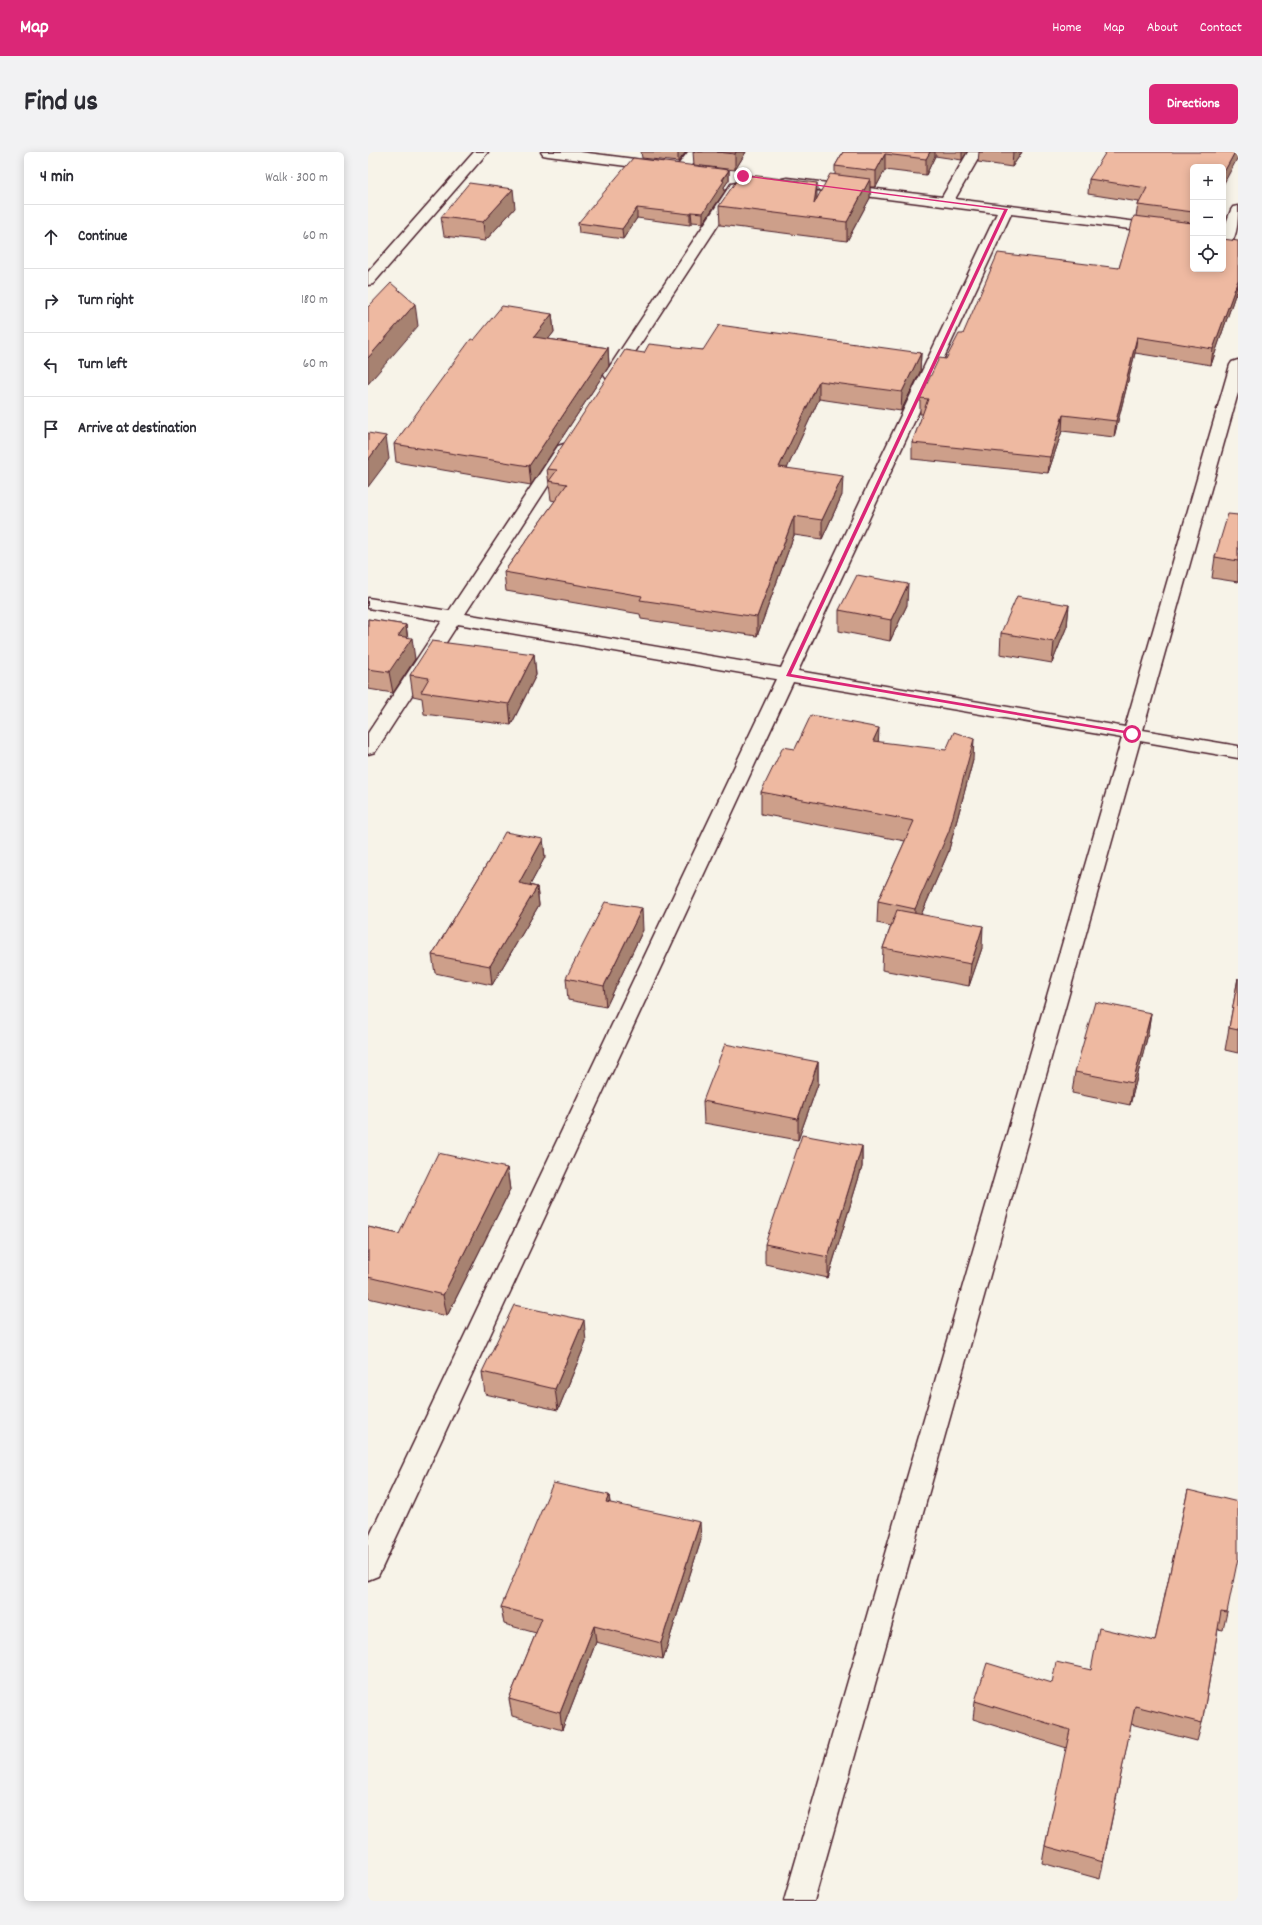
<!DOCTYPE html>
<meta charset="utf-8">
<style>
body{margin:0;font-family:Dekko,sans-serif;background:#f2f2f3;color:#2b2b33}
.controls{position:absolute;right:12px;top:12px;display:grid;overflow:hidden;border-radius:6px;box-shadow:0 2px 10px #0003}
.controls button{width:36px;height:36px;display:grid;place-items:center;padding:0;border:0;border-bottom:1px solid #e1e1e2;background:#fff;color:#2b2b33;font:20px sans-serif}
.stop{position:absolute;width:12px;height:12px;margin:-9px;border:3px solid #db2777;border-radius:50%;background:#fff}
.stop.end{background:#db2777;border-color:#fff;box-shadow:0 1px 4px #0008}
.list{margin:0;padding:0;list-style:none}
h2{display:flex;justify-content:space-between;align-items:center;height:52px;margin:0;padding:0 16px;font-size:17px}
h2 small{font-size:13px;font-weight:400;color:#7c7c81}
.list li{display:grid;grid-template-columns:26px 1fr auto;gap:12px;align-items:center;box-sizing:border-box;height:64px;padding:0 16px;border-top:1px solid #e1e1e2}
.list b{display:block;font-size:15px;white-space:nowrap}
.list em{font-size:13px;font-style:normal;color:#7c7c81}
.icon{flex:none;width:22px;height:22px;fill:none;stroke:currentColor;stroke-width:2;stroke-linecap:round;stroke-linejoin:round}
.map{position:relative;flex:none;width:870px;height:1749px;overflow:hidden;border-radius:6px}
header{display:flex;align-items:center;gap:24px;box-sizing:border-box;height:56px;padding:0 20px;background:#db2777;color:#fff}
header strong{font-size:19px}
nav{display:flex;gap:22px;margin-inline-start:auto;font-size:14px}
.intro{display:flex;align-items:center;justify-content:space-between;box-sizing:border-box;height:96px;padding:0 24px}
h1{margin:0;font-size:28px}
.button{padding:10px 18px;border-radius:6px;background:#db2777;color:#fff;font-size:14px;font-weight:700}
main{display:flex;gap:24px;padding:0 24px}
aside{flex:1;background:#fff;border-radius:6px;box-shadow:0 2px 10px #0003}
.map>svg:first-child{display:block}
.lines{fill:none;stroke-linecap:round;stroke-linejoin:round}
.street-casing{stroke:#4a1f2b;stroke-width:3}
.street{fill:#f7f3e8;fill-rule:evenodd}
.wall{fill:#cd9f8a;stroke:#4a1f2b}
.shaded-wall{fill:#a78271;stroke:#4a1f2b}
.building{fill:#eeb9a1;stroke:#4a1f2b}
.route{fill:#db2777}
</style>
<header>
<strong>Map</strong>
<nav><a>Home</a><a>Map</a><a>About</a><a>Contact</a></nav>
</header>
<div class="intro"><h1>Find us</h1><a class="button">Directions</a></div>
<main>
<aside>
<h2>4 min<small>Walk · 300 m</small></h2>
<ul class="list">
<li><svg class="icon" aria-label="ahead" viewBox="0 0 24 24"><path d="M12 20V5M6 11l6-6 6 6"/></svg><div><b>Continue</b></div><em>60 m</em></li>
<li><svg class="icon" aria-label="right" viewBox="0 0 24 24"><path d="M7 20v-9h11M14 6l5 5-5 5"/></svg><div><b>Turn right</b></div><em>180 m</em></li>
<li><svg class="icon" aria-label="left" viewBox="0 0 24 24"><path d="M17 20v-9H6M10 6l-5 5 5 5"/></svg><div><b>Turn left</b></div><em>60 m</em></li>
<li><svg class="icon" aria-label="arrive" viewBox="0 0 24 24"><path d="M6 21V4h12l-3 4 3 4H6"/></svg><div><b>Arrive at destination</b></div></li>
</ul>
</aside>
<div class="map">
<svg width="870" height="1749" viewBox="0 0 870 1749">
<rect width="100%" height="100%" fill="#f7f3e8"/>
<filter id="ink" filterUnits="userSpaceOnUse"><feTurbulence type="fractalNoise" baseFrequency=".025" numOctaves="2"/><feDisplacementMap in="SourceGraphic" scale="8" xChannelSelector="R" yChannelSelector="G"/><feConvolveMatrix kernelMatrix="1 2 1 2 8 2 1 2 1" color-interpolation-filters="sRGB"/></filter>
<g filter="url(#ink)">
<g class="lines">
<defs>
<g id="street">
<polygon points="106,0 120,0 5,132 0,133 0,120"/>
<polygon points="173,0 212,0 290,10 295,11 297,14 295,17 290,18 180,4 175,3"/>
<polygon points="320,0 334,0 319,20 309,20 307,17"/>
<polygon points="600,0 614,0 587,47 825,77 825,85 643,62 430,519 757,575 862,213 864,210 870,208 870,241 775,578 870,594 870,606 772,589 446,1749 416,1749 754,586 425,530 14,1416 10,1424 0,1428 0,1387 408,527 90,472 7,600 0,602 0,581 74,469 0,456 0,446 81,459 188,297 190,294 196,292 202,294 204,297 97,462 413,516 629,61 419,34 414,33 412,30 414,27 419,26 574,45"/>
<polygon points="368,31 373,32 375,35 252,223 250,226 244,228 238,226 236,223 361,35 363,32"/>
<path d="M870,54c0,11 0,24 -5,34h-10v-9l8,-21 2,-3z"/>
</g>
</defs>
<use href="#street" class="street-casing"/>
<use href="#street" class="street"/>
</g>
<g class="wall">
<polygon points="273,0 318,0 310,10 274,6"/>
<polygon points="325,0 378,0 367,18 326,13"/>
<polygon points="475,0 599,0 594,8 567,4 558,23 517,18 508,35 502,35 502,46 479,89 352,73 351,54 449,47 467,23 467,14"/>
<polygon points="611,0 654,0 644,15 610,10"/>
<polygon points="825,15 825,117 870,89 870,144 867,143 843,213 767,201 746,285 694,279 680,321 544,307 544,291 555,262 552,262 552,246 595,182 751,116 768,64 770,53 771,50 720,42 721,27"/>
<polygon points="361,18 361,28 356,35 357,39 335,71 324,70 322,73 269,66 255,87 211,81 210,71"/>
<polygon points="147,56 117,89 76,84 73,65"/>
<polygon points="184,162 186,180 180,187 240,196 241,214 163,333 28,310 26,292 106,188"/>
<polygon points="335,198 553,201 552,220 533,259 451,247 419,316 474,343 454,387 426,383 389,484 273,467 272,462 138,439 136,420 187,349 183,348 179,317 276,201"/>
<polygon points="870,363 870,430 844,426 847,405"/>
<polygon points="539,453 522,489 471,479 471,458"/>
<polygon points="701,453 699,474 684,511 632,502 633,481"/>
<polygon points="0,467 38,473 40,486 47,507 25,541 0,537"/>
<polygon points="166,502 168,523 143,573 56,562 54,546 45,544 42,523"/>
<polygon points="510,590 605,608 580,701 553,763 614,796 601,834 514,818 515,796 523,774 509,771 510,749 537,689 393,662 393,640 427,597"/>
<polygon points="175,687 177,705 162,733 169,735 171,753 124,833 67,821 64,803 125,702"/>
<polygon points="275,778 238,855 200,848 198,826"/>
<polygon points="870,826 870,901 857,898"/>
<polygon points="783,861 780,882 762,953 704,941 707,920"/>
<polygon points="450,910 450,932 430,988 336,971 335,949"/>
<polygon points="494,994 494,1015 460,1126 397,1112 397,1092"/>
<polygon points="139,1016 142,1038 79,1164 0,1146 0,1075 31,1082"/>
<polygon points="218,1190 190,1258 117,1242 114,1220"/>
<polygon points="820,1338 859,1460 855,1478 850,1477 834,1571 829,1589 763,1572 732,1727 674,1711 677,1694 699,1596 605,1567 607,1549 684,1531 723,1518 787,1489"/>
<polygon points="241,1343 242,1351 333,1388 295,1507 228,1490 194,1578 144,1564 141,1547 168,1481 136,1472 133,1455"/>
</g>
<g class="shaded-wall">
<polygon points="310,0 318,0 310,10"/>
<polygon points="368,0 378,0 367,18 367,2"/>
<polygon points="562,0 567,0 567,4 558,23 558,7"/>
<polygon points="594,0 599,0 594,8"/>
<polygon points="645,0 654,0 644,15"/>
<polygon points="867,0 870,0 870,5 855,33 855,22"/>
<polygon points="517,2 517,18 508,35 508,19"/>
<polygon points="361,18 361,28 356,35 357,39 335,71 335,61"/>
<polygon points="502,27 502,46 479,89 479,70"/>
<polygon points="449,31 449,50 446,52"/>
<polygon points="145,37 147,56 117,89 115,70"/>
<polygon points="269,56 269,66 255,87 254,77"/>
<polygon points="323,60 324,70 322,73 322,62"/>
<polygon points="870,128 867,143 843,213 845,197"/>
<polygon points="47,152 50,174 0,232 0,206"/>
<polygon points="184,162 186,180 168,203 166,185"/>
<polygon points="769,185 767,201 746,285 748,269"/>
<polygon points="240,196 241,214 163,333 161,314"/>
<polygon points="553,201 552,220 533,259 534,240"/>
<polygon points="451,229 451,247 411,334 411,315"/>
<polygon points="695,263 694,279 680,321 682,305"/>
<polygon points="18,284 21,307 0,335 0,308"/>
<polygon points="475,324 474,343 454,387 454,368"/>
<polygon points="426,364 426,383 389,484 389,465"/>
<polygon points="540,432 539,453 522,489 523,468"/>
<polygon points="701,453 699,474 684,511 686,490"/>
<polygon points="38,473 40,491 44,486 47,507 25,541 21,520 30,484"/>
<polygon points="166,502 168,523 143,573 141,552"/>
<polygon points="511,576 510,597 505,589"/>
<polygon points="606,587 605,608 580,701 546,779 547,757"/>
<polygon points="175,687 177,705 153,750 151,731"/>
<polygon points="169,735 171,753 124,833 122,814"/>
<polygon points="274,756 275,778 238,855 236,834"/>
<polygon points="615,774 614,796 601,834 603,812"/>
<polygon points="783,861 780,882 762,953 765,931"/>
<polygon points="450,910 450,932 430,988 430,967"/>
<polygon points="494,994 494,1015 460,1126 460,1105"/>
<polygon points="139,1016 142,1038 79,1164 75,1143"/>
<polygon points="216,1168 218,1190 190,1258 187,1237"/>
<polygon points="241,1343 243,1360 238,1350"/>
<polygon points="332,1370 333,1388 295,1507 293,1491"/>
<polygon points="226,1474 228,1490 194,1578 192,1561"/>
</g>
<g class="building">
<polygon points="349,0 368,0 367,2"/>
<polygon points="475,0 562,0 558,7 517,2 508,19 467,14"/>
<polygon points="738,0 867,0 855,22 855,15 825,15 825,60 770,53 779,36 721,27"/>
<polygon points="265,6 361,18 354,28 356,29 335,61 323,60 322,62 269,56 254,77 210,71"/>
<polygon points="373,22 449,31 446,52 462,22 502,27 479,70 351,54"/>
<polygon points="101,31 145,37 115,70 73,65"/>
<polygon points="766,64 825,71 825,78 823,83 825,83 825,117 855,117 855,87 870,89 870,128 845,197 769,185 748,269 695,263 682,305 544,291 560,247 552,246 571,206 578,207 591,182 595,182 630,101 751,116"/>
<polygon points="23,131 47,152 0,206 0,155"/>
<polygon points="134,154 184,162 166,185 240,196 161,314 26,292 103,187 106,188"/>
<polygon points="351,173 553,201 534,240 451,229 411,315 475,324 454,368 426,364 389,465 272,448 274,444 136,420 199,332 181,329 189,318 179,317 257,198 276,201 281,192 335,198"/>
<polygon points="0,281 18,284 0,308"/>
<polygon points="860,362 870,363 870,409 847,405"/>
<polygon points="489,423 540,432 523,468 471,458"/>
<polygon points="649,444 701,453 686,490 633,481"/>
<polygon points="0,467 38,473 30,484 44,486 21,520 0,517"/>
<polygon points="64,489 166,502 141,552 53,540 61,526 42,523"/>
<polygon points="443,563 511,576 505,589 578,598 586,580 606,587 581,679 547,757 510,749 546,669 393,640 415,595 427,597"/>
<polygon points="137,680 175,687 151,731 169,735 122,814 64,803 125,702"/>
<polygon points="237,750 274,756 236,834 198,826"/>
<polygon points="529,758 615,774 603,812 515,796"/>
<polygon points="870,826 870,878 861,876"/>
<polygon points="727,850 783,861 765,931 707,920"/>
<polygon points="357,892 450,910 430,967 335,949"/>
<polygon points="434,983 494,994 460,1105 397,1092"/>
<polygon points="70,1001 139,1016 75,1143 0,1125 0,1075 31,1082"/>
<polygon points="146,1153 216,1168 187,1237 114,1220"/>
<polygon points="185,1331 241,1343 238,1350 332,1370 293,1491 226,1474 192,1561 141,1547 174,1466 133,1455"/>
<polygon points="820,1338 870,1350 870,1406 859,1460 853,1459 834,1571 767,1554 735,1710 677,1694 702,1578 607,1549 619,1511 684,1531 688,1510 723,1518 731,1476 787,1489"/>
</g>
</g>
<polygon class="route" points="373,24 375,23 640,57 423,522 764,580 767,581 767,583 418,524 636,58"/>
</svg>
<div class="controls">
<button>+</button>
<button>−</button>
<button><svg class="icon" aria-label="locate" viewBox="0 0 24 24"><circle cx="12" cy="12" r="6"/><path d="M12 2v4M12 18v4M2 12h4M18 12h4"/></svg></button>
</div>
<div class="stop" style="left:764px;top:582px"></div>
<div class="stop end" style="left:375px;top:24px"></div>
</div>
</main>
